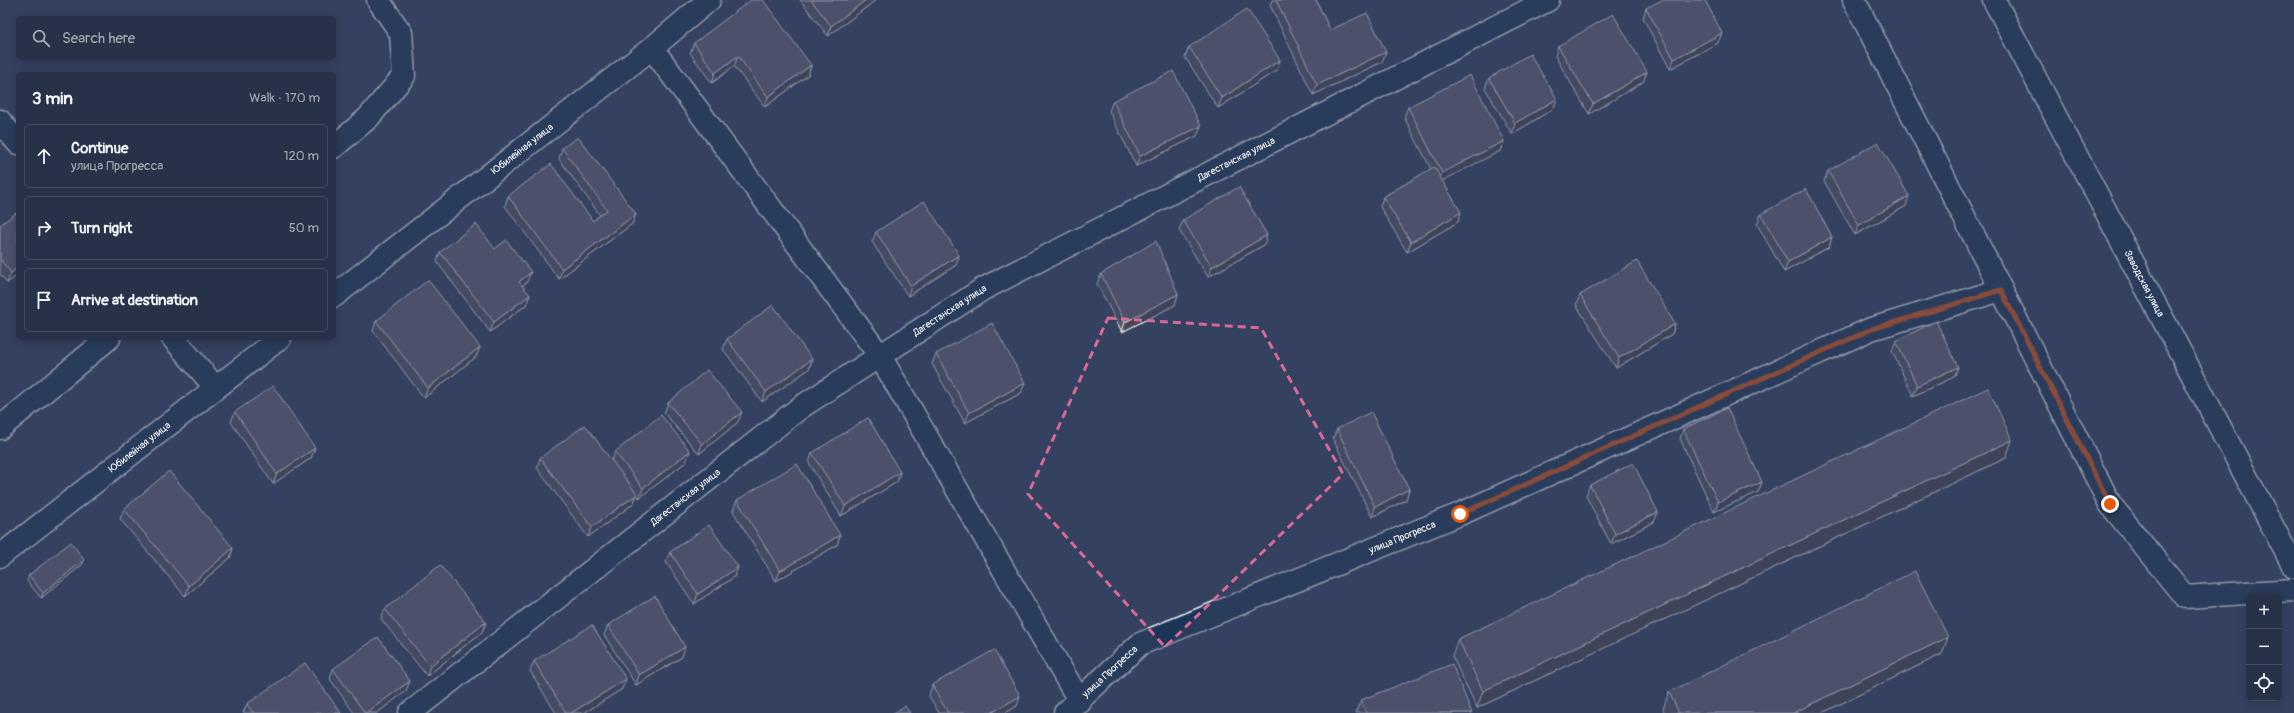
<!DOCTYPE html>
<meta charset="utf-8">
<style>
body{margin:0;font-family:Pangolin,sans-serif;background:#333e52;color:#f1f3f6}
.controls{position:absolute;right:12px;bottom:12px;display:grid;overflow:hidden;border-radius:6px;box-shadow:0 2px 10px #0003}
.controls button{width:36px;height:36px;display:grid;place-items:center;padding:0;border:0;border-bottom:1px solid #434d60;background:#273248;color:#f1f3f6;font:20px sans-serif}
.stop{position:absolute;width:12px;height:12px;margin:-9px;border:3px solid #ea580c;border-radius:50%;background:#fff}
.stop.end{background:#ea580c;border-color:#fff;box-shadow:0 1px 4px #0008}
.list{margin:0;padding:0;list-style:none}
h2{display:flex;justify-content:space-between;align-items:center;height:52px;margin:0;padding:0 16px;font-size:17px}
h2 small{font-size:13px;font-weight:400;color:#a4aab4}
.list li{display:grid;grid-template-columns:26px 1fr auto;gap:12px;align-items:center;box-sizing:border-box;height:64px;margin:0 8px 8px;padding:0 8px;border:1px solid #434d60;border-radius:6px}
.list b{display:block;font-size:15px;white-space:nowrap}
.list p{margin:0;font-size:13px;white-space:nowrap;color:#a4aab4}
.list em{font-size:13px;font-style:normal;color:#a4aab4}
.icon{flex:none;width:22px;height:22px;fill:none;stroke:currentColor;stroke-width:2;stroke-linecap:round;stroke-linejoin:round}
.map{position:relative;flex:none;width:2294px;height:713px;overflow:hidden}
.search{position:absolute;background:#273248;box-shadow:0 2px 10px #0003;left:16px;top:16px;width:320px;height:44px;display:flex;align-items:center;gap:10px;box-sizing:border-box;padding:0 14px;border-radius:6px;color:#a4aab4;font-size:15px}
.panel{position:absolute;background:#273248;box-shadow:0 2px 10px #0003;left:16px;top:72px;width:320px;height:268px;border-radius:6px}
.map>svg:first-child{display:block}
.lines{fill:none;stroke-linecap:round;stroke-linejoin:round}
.street-casing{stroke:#fff;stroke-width:25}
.secondary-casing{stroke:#fff;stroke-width:25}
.street{stroke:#1d3557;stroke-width:22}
.secondary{stroke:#1d3557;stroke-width:22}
.wall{fill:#595465;stroke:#fff}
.shaded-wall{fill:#494552;stroke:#fff}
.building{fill:#686275;stroke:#fff}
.route{stroke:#ea580c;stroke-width:5}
.marked{fill:none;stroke:#d76994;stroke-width:3;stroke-dasharray:8 5;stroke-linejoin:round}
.labels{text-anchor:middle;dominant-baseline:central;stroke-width:4;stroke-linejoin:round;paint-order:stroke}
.street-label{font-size:10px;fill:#fff;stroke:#1d3557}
</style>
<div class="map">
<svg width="2294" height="713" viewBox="0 0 2294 713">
<rect width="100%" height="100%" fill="#344260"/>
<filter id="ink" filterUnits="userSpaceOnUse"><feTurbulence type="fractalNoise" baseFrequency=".025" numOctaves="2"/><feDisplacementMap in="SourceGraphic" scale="8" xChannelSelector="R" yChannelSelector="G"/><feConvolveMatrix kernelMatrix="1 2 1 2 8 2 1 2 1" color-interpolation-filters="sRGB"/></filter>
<g filter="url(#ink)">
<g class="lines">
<defs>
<g id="street">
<polyline points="1854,0 2110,504 2185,597 2294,590"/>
<path id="s1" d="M1994,0l300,567"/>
<polyline points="652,48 880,356 1080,702"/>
<polyline points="0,121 18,143"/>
<polyline points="334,147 368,118 404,76 401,33 378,0"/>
<polyline points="173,338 216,388"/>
<polyline points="0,428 109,338"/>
<path id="s2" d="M410,713l391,-306 182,-118 565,-289"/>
<path id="s3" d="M1065,713l75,-69 320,-130 411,-185 130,-39"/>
</g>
<g id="secondary">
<path id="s4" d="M334,296l318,-248 57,-48"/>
<path id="s5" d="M0,556l280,-218"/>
</g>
</defs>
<use href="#street" class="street-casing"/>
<use href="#secondary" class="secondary-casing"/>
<use href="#street" class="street"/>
<use href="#secondary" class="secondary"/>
</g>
<g class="wall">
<polygon points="800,0 876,0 828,36"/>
<polygon points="1272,0 1316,0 1330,30 1382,62 1313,95 1270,5"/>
<polygon points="1646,8 1718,43 1670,69 1643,18"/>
<polygon points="694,43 811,65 808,75 765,107 734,66 712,83 690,53"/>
<polygon points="1558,46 1643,82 1589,114 1555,56"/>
<polygon points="1189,47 1280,60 1277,70 1218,108 1185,57"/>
<polygon points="1489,78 1557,99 1553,109 1512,134 1485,88"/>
<polygon points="1113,101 1197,136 1136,166 1109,111"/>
<polygon points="1408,107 1504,141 1500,151 1442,180 1458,222 1407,252 1380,207 1383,197 1431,169 1404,117"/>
<polygon points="562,148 636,214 632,224 559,279 505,206 508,196 593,221 600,215 559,159"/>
<polygon points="1828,171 1906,206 1855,235 1824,181"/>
<polygon points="1761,214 1832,237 1829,247 1784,272 1757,224"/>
<polygon points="1183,220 1264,245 1208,277 1179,230"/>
<polygon points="0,225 18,275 7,283 0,274"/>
<polygon points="876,232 959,255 956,265 908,296 872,242"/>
<polygon points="495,249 527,282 522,286 530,295 526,305 490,332 437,262 440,252"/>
<polygon points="1101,274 1178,294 1175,305 1122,332 1097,284"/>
<polygon points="1580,295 1675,324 1672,334 1616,368 1576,305"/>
<polygon points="376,321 480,347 476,357 424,398 373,331"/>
<polygon points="727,339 812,359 809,369 762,402 723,349"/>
<polygon points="1896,341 1958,367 1954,377 1913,396 1892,351"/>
<polygon points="936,354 1021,393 965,423 932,364"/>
<polygon points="668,403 738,422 699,454 664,413"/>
<polygon points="235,412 315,448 311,458 273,484 231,422"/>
<polygon points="1337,429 1409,489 1406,500 1372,517 1333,439"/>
<polygon points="1683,429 1762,482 1758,492 1714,512 1680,439"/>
<polygon points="615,452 686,462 639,498 637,495 633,504 588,537 537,468 540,458 612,460"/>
<polygon points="812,453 900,472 897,482 841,516 809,463"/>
<polygon points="2006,458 1477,708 1452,656 1458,639"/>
<polygon points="1590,485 1654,522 1611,544 1586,496"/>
<polygon points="737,500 840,535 837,545 776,581 733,511"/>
<polygon points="124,509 233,548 230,558 185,596 120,519"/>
<polygon points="670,552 738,567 734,577 694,604 666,562"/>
<polygon points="84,560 82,565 41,598 27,581 29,575"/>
<polygon points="385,609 486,622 482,632 427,676 381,619"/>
<polygon points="608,625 682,657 636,685 604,635"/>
<polygon points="1942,654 1822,713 1665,713 1663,709 1669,692"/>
<polygon points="534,661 622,689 584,713 556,713 530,671"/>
<polygon points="333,669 406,691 377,713 354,713 330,679"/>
<polygon points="932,685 1017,706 1005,713 939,713 929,696"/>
<polygon points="1361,700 1472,713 1356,713"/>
<polygon points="247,704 341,713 243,713"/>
</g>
<g class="shaded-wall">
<polygon points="866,0 876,0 828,36 831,26"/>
<polygon points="1722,33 1718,43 1670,69 1674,59"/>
<polygon points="1386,52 1382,62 1313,95 1317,85"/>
<polygon points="738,56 734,66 712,83 715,73"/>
<polygon points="1280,60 1277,70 1218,108 1222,98"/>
<polygon points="811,65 808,75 765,107 768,97"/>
<polygon points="1647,72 1643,82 1589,114 1593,104"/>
<polygon points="1557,99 1553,109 1512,134 1515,123"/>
<polygon points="1201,126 1197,136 1136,166 1140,156"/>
<polygon points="1504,141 1500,151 1438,183 1442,173"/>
<polygon points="1909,196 1906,206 1855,235 1859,225"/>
<polygon points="1461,212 1458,222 1407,252 1411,242"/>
<polygon points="636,214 632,224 559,279 562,269"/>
<polygon points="1267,235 1264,245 1208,277 1212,267"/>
<polygon points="1832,237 1829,247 1784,272 1788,262"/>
<polygon points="959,255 956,265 908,296 911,286"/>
<polygon points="18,267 18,275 7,283 11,273"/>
<polygon points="531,272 527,282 515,292 519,282"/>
<polygon points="1178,294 1175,305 1122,332 1125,322"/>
<polygon points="530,295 526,305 490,332 494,322"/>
<polygon points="1675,324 1672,334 1616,368 1619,358"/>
<polygon points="480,347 476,357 424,398 428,388"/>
<polygon points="812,359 809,369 762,402 766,392"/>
<polygon points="1958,367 1954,377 1913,396 1917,386"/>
<polygon points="1025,383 1021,393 965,423 969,413"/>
<polygon points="742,412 738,422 699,454 702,444"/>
<polygon points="2012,440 2006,458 1477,708 1483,691"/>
<polygon points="315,448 311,458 273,484 277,474"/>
<polygon points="690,451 686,462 639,498 643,488"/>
<polygon points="900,472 897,482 841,516 845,506"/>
<polygon points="1762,482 1758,492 1714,512 1718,502"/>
<polygon points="1409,489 1406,500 1372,517 1375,507"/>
<polygon points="637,494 633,504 588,537 592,527"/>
<polygon points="1658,512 1654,522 1611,544 1615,534"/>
<polygon points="840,535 837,545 776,581 780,571"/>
<polygon points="233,548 230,558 185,596 189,586"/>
<polygon points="84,560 82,565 41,598 43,593"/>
<polygon points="738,567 734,577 694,604 698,594"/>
<polygon points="486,622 482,632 427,676 430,666"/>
<polygon points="1948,637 1942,654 1822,713 1793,713"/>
<polygon points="685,647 682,657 636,685 639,675"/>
<polygon points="626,679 622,689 584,713 571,713"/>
<polygon points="410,681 406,691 377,713 366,713"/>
<polygon points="1020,696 1017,706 1005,713 991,713"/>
</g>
<g class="building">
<polygon points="751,0 763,0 811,65 768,97 738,56 715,73 694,43"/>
<polygon points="811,0 866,0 831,26"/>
<polygon points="1276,0 1316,0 1330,30 1367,13 1386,52 1317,85"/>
<polygon points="1662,0 1705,0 1722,33 1674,59 1646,8"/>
<polygon points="1247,9 1280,60 1222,98 1189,47"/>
<polygon points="1613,14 1647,72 1593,104 1558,46"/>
<polygon points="1530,54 1557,99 1515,123 1489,78"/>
<polygon points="1173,71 1201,126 1140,156 1113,101"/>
<polygon points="1470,75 1504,141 1442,173 1408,107"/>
<polygon points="578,137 636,214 562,269 508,196 551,164 593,221 607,210 562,148"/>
<polygon points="1878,142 1909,196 1859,225 1828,171"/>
<polygon points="1434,167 1461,212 1411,242 1383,197"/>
<polygon points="1239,187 1267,235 1212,267 1183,220"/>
<polygon points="1806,189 1832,237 1788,262 1761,214"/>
<polygon points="924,201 959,255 911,286 876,232"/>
<polygon points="16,213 18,215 18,267 11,273 0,259 0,225"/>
<polygon points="476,224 495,249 506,240 531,272 519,282 530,295 494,322 440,252"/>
<polygon points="1156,241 1178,294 1125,322 1101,274"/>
<polygon points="1637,261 1675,324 1619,358 1580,295"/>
<polygon points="428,280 480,347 428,388 376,321"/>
<polygon points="773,305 812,359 766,392 727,339"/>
<polygon points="1936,321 1958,367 1917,386 1896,341"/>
<polygon points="992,323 1025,383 969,413 936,354"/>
<polygon points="707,370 742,412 702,444 668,403"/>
<polygon points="273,386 315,448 277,474 235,412"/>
<polygon points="1988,388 2012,440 1483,691 1458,639"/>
<polygon points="1727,408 1762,482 1718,502 1683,429"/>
<polygon points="1371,412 1409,489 1375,507 1337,429"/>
<polygon points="661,415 690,451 643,488 615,452"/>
<polygon points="868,418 900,472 845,506 812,453"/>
<polygon points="585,425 637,494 592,527 540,458"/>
<polygon points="1633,463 1658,512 1615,534 1590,485"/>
<polygon points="797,464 840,535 780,571 737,500"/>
<polygon points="169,471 233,548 189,586 124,509"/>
<polygon points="709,525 738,567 698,594 670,552"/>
<polygon points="71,542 84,560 43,593 29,575"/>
<polygon points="440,565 486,622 430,666 385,609"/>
<polygon points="1915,571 1948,637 1793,713 1679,713 1669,692"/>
<polygon points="655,596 685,647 639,675 608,625"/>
<polygon points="592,625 626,679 571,713 566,713 534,661"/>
<polygon points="378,637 410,681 366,713 365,713 333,669"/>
<polygon points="994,650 1020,696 991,713 948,713 932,685"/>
<polygon points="305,663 341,713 253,713 247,704"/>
<polygon points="1452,664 1472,713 1366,713 1361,700"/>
<polygon points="905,706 910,713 893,713"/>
</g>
</g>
<g class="lines" filter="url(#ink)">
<polyline class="route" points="1460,514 1872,329 2001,290 2110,504"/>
</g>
<path d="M0 0H2294V713H0ZM1108,318l153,10 82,146 -178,173 -137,-153z" fill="#344260" fill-opacity=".55" fill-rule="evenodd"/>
<path class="marked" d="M1108,318l153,10 82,146 -178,173 -137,-153z"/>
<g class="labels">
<g class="street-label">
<text stroke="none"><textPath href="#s4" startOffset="239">Юбилейная улица</textPath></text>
<text stroke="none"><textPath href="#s2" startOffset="998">Дагестанская улица</textPath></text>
<text stroke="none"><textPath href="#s1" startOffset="321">Заводская улица</textPath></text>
<text stroke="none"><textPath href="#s2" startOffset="674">Дагестанская улица</textPath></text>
<text stroke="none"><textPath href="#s5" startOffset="177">Юбилейная улица</textPath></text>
<text stroke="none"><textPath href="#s2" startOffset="350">Дагестанская улица</textPath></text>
<text stroke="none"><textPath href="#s3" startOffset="385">улица Прогресса</textPath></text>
<text stroke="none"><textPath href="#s3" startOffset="61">улица Прогресса</textPath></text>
</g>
</g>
</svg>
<div class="controls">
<button>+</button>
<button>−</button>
<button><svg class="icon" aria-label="locate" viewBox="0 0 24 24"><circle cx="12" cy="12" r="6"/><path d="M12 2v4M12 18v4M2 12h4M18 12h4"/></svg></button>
</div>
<div class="stop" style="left:1460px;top:514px"></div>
<div class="stop end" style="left:2110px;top:504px"></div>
<div class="search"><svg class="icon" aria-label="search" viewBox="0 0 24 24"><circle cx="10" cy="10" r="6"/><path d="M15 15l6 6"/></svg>Search here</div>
<section class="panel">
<h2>3 min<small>Walk · 170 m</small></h2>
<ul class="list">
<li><svg class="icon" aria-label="ahead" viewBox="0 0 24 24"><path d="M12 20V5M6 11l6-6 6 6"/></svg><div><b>Continue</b><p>улица Прогресса</p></div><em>120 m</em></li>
<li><svg class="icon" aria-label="right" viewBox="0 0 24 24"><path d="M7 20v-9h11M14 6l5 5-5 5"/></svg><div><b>Turn right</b></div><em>50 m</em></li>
<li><svg class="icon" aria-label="arrive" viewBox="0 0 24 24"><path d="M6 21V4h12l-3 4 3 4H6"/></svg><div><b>Arrive at destination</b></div></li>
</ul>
</section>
</div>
